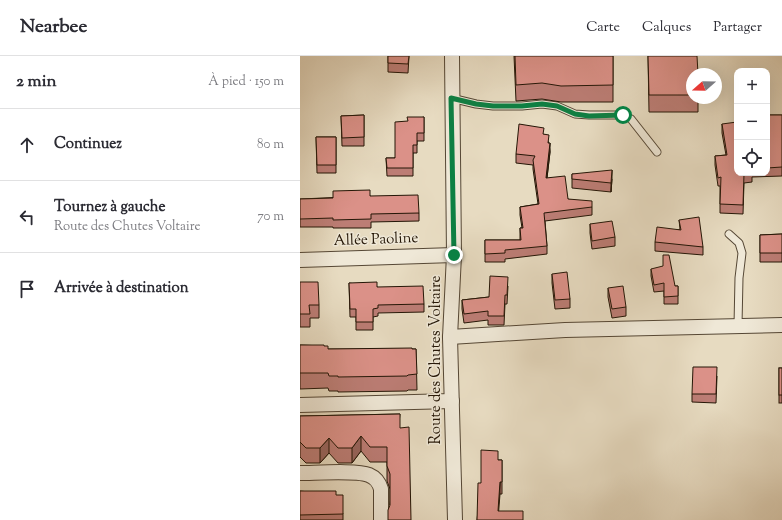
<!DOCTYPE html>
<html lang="fr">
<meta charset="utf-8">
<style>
body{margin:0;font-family:"Sorts Mill Goudy",serif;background:#f2f2f3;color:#2b2b33}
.controls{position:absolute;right:12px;top:12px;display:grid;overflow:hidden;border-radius:8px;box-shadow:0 4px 16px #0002}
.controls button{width:36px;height:36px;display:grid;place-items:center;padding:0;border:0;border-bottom:1px solid #e1e1e2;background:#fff;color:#2b2b33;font:20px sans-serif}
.compass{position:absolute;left:386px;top:12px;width:36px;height:36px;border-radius:50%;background:#fff;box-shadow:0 4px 16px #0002;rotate:250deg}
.stop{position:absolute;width:12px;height:12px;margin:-9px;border:3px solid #0b8043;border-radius:50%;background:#fff}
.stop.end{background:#0b8043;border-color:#fff;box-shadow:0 1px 4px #0008}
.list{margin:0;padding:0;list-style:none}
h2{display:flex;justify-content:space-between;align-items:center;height:52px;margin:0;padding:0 16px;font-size:17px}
h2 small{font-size:13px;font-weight:400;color:#7c7c81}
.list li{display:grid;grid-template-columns:26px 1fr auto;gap:12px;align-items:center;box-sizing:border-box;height:72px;padding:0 16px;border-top:1px solid #e1e1e2}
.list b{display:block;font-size:15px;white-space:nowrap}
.list p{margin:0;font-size:13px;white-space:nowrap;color:#7c7c81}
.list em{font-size:13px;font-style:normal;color:#7c7c81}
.icon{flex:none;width:22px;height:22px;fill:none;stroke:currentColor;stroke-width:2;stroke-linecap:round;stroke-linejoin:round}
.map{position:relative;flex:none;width:482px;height:464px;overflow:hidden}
header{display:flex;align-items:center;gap:24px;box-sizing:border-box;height:56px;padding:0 20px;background:#fff;border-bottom:1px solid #e1e1e2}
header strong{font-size:19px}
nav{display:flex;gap:22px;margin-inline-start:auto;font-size:14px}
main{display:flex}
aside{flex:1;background:#fff}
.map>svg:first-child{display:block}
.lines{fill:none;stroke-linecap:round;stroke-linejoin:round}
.service-casing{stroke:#554735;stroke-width:9}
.minor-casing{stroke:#554735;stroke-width:16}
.service{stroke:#efe8d7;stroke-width:7}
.minor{stroke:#efe8d7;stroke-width:14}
.wall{fill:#bc7d75;stroke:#241606}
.shaded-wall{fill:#99665f;stroke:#241606}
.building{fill:#db9188;stroke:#241606}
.route{stroke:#0b8043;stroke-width:5}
.labels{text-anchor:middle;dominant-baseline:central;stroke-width:3;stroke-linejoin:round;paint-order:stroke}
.street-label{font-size:15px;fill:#241606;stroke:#efe8d7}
</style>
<header>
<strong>Nearbee</strong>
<nav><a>Carte</a><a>Calques</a><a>Partager</a></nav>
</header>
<main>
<aside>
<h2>2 min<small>À pied · 150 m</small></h2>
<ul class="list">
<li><svg class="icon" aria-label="ahead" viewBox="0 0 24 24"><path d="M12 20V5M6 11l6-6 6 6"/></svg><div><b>Continuez</b></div><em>80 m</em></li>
<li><svg class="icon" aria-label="left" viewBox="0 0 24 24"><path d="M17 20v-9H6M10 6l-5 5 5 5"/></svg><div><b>Tournez à gauche</b><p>Route des Chutes Voltaire</p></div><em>70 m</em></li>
<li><svg class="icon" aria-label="arrive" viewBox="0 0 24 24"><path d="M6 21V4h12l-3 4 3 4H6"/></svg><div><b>Arrivée à destination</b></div></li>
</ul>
</aside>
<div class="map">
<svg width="482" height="464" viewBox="0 0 482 464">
<rect width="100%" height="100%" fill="#e7dbc1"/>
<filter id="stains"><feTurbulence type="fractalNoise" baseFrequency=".005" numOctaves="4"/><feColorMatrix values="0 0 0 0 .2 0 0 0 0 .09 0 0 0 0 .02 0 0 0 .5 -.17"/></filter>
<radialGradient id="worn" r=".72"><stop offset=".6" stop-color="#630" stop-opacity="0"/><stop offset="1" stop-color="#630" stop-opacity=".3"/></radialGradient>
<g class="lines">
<defs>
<g id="service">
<polyline points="151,42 176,48 193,50 222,50 242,48 257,50 275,58 289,59 323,59 331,63 357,96"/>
<polyline points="429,178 439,187 442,197 439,222 438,269"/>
</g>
<g id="minor">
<polyline points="152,0 154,199 150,281 155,464"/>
<polyline points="0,204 154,199"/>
<polyline points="150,281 265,274 482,269"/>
<polyline points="0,349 152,345"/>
<path d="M0,417c15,0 57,-3 69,2 7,3 10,7 12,14v31"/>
</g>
</defs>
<use href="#service" class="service-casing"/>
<use href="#minor" class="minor-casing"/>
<use href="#service" class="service"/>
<use href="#minor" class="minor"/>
</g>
<g class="wall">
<polygon points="88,0 109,0 108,17 88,16"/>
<polygon points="214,0 313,0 313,46 261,46 242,43 216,45"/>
<polygon points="348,0 392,18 392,42 398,42 398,56 349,56"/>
<polygon points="64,59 64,90 42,90 41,60"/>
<polygon points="467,59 482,59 482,120 452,121 452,126 444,127 443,158 420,157 420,130 418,130 415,109 415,100 426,99 422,77 422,68 437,117 467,117"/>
<polygon points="124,61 124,85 117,85 117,97 113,97 113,120 87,120 86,102 95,102 108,65"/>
<polygon points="244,78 249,87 250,96 247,122 268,143 292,151 292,159 245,165 247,190 247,198 205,203 205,206 185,206 185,184 220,184 220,172 222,172 220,159 220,151 238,148 233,113 233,109 216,107 216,98"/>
<polygon points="16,81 36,81 36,117 17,117"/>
<polygon points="272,118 312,123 311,136 272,132"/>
<polygon points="70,140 119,157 119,165 71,166 71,172 33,172 33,171 0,171 0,143"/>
<polygon points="379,164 403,191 403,199 355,195 355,186 380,173"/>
<polygon points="290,168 315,181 315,190 292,193 290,177"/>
<polygon points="482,178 482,206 460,206 460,179"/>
<polygon points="351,213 375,230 378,230 378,248 364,248 364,235 354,236 351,220"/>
<polygon points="252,218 270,243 270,252 255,253 252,227"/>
<polygon points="0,226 19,249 19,262 10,262 10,271 0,271"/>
<polygon points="49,227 77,231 124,248 124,256 78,257 78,260 73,261 73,274 56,274 56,261 50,261"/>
<polygon points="208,230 207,248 205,248 204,269 188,269 188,264 164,267 162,253 162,244 189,241"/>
<polygon points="308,232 326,251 326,260 312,262 308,241"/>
<polygon points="0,289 24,290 28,293 116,293 117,334 108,334 107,335 38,336 38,335 29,335 28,332 0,333"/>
<rect x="479" y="312" width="3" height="35"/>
<polygon points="417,320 416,347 392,346 392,338"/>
<polygon points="100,358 90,449 90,433 87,425 87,406 70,406 61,395 52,407 38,407 29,397 20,407 6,407 0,401 0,360"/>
<polygon points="198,404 202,404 202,438 200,438 177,464 181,427"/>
<polygon points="0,435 36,439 43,458 43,464 0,464"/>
</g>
<g class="shaded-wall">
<polygon points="250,87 250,96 246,130 246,122"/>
<polygon points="312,114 312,123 311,136 311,127"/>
<polygon points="61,380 61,395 52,407 52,392"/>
<polygon points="29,382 29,397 20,407 20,392"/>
<polygon points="200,426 200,438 198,464 198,455"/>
</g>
<g class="building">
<polygon points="88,0 109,0 108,8 88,7"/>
<polygon points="215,0 313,0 313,29 261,30 242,27 216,29"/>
<polygon points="348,0 397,0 398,18 392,18 392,39 349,39"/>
<polygon points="64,59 64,81 42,82 41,60"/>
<polygon points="467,59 482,59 482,111 467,112"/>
<polygon points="107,61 124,61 124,77 117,77 117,89 113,89 113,112 87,112 86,102 95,102 95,66 108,65"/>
<polygon points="437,66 437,117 450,117 444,118 443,149 420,148 421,121 418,122 415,100 427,99 422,68"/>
<polygon points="219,68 244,72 243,78 249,79 248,87 250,87 246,122 265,120 268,143 292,145 292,151 244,157 247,190 205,194 205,197 185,198 185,184 221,184 220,172 223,172 220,151 239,148 233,104 235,100 216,98"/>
<polygon points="16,81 36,81 36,109 17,109"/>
<polygon points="312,114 311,127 272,123 272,118"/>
<polygon points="70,134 70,140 118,139 119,157 71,158 71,163 33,164 33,162 0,163 0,143 33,142 33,135"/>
<polygon points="399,161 403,191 355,186 357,171 381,174 379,164"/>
<polygon points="312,165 315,181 292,185 290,168"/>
<polygon points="482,178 482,197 460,197 460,179"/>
<polygon points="363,199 369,199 375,230 378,230 378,240 364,241 364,227 354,229 351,213 363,210"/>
<polygon points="267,216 270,243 255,244 252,218"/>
<polygon points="190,220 208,221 207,239 205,239 204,260 188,260 188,255 164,258 162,244 189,241"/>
<polygon points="0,226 18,226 19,249 9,249 10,258 0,258"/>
<polygon points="77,226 77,231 123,230 124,248 78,249 78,252 73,253 73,266 56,266 56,253 50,253 49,227"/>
<polygon points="323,230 326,251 312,253 308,232"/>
<polygon points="0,289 24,289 24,290 28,290 28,293 112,292 112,293 116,293 117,318 108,319 107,320 38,321 38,320 29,320 28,317 0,317"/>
<polygon points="393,311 417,311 416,338 392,338"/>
<rect x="479" y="312" width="3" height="27"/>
<polygon points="100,358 100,372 109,371 111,464 88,464 88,454 90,449 90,418 87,410 87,391 70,391 61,380 52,392 38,392 29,382 20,392 6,392 0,386 0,360"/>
<polygon points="181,394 198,395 198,404 202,404 202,426 200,426 198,455 223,455 223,464 177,464 178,427 181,427"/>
<polygon points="0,435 36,435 36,439 43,439 43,458 0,459"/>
</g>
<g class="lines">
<polyline class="route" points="154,199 151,42 176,48 193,50 222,50 242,48 257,50 275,58 289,60 323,59"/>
</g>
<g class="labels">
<g class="street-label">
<text transform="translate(76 184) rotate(-2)">Allée Paoline</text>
<text transform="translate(136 304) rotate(-90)">Route des Chutes Voltaire</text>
</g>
</g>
<rect width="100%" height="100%" filter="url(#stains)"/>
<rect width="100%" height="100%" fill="url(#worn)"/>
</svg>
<div class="controls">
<button>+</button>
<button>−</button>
<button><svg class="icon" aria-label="locate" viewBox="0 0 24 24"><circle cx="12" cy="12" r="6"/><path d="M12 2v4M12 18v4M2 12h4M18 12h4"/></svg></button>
</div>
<svg class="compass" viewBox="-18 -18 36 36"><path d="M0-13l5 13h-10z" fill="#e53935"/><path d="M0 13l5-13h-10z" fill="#7c7c81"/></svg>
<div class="stop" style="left:323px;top:59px"></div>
<div class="stop end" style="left:154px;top:199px"></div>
</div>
</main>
